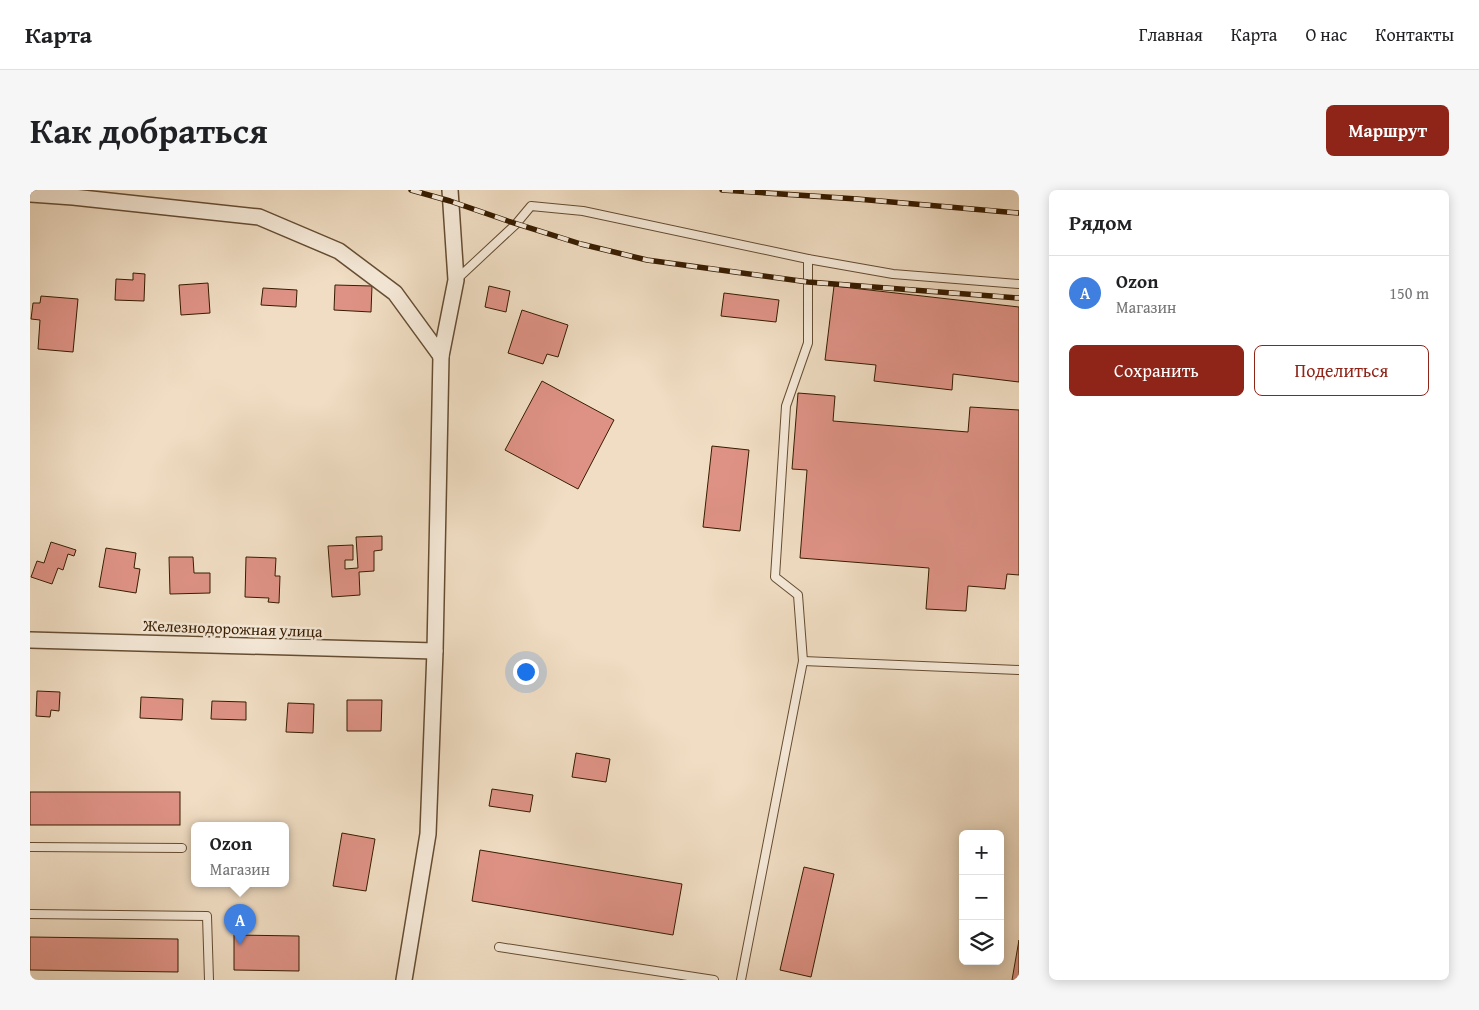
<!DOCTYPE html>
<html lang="ru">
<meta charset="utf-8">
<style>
body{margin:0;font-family:"Gentium Book Plus",serif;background:#f6f6f6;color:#202124}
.controls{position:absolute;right:15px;bottom:15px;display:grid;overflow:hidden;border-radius:8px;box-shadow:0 2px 12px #0003}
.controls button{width:45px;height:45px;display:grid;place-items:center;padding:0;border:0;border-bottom:1px solid #e0e0e0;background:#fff;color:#202124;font:25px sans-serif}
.you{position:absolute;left:495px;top:481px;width:18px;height:18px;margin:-12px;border:4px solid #fff;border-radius:50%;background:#1a73e8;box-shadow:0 0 0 8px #1a73e833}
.badge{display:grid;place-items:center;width:32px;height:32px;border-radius:50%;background:#8f2418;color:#fff;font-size:16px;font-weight:700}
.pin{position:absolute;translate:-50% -41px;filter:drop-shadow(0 1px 2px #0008)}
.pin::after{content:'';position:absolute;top:26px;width:18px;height:15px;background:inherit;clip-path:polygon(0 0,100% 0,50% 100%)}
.popup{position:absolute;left:161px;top:632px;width:98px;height:65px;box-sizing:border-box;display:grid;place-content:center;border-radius:8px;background:#fff;filter:drop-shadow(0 1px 4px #0005);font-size:16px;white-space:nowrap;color:#757577}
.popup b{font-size:19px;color:#202124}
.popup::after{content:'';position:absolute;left:50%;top:100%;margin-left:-10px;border:10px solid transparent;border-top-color:#fff}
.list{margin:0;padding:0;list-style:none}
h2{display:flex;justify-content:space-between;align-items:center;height:65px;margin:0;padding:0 20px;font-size:21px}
h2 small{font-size:16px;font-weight:400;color:#757577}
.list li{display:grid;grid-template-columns:32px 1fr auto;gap:15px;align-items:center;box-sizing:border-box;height:75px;padding:0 20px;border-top:1px solid #e0e0e0}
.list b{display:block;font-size:19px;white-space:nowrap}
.list p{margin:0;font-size:16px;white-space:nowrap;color:#757577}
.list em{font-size:16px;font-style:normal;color:#757577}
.actions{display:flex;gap:10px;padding:15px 20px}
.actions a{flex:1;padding:11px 0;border:1px solid #8f2418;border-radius:8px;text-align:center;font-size:18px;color:#8f2418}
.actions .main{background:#8f2418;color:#fff}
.icon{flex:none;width:28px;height:28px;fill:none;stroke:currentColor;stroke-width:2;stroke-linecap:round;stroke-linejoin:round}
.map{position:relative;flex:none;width:989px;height:790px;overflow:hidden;border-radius:8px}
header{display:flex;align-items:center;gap:30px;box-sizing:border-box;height:70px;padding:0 25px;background:#fff;border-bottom:1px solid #e0e0e0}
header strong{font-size:24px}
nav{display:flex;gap:28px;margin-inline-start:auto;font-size:18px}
.intro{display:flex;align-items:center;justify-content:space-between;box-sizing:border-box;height:120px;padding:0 30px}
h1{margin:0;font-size:35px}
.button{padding:12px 22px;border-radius:8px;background:#8f2418;color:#fff;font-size:18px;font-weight:700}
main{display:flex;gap:30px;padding:0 30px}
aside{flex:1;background:#fff;border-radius:8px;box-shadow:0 2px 12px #0003}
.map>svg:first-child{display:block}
.building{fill:#de9285;stroke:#371c00}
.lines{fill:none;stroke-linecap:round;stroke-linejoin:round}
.service-casing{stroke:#654c31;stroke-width:10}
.minor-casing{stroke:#654c31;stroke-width:18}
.service{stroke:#f5e9d8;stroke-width:8}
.minor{stroke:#f5e9d8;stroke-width:15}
.rail-casing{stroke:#371c00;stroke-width:5.5}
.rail{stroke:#f5e9d8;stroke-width:4;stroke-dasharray:11;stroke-linecap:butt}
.labels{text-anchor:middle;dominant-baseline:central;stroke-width:5;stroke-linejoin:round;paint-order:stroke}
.street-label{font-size:16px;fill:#371c00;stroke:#f5e9d8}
</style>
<header>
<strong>Карта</strong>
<nav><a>Главная</a><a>Карта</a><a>О нас</a><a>Контакты</a></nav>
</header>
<div class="intro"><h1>Как добраться</h1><a class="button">Маршрут</a></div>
<main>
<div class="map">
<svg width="989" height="790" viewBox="0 0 989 790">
<rect width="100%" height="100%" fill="#f0ddc3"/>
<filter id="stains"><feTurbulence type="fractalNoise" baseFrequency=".004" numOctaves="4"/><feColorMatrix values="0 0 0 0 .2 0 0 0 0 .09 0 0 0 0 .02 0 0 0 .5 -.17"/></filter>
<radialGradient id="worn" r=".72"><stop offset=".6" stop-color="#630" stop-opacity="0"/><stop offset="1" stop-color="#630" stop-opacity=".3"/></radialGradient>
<g class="building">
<polygon points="103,83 115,84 114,111 85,110 86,89 103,90"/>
<polygon points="178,93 180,123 151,125 149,95"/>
<polygon points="305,95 342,96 341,122 304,120"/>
<polygon points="459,96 480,101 476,122 455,117"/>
<polygon points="804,96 989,117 989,192 923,184 922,200 844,191 846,175 795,170"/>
<polygon points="233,98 267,100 266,117 231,115"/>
<polygon points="694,103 749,110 746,132 691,126"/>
<polygon points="11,106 48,109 43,162 8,159 10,130 1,129 3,113 10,113"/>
<polygon points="492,120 538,135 528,167 517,164 513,174 478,163"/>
<polygon points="512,191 584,230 548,299 475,260"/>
<polygon points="768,203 805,206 803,231 938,242 940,217 989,220 989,385 977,384 975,399 938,396 936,421 896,419 899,378 770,368 777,280 762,279"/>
<polygon points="682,256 719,260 710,341 673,337"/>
<polygon points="352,346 352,360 344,361 344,381 329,382 330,405 302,407 298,356 323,355 323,370 315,370 315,379 328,378 326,347"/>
<polygon points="21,352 46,360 44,366 38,364 33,380 28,378 22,394 1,387 7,371 14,373"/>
<polygon points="76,358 106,363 104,378 110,379 106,403 69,397"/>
<polygon points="139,367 163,367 164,383 180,383 180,403 140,404"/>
<polygon points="216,367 246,368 245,386 250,386 249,413 238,412 239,408 215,407"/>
<polygon points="7,501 30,502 29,521 21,520 20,527 6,526"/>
<polygon points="111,507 153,509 152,530 110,528"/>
<polygon points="317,510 352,510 351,541 317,541"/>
<polygon points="182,511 216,512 216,530 181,529"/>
<polygon points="258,513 284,514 283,543 256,542"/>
<polygon points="546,563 580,569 576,592 542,587"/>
<polygon points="462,599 503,605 500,622 459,616"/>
<rect x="0" y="602" width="150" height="33"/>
<polygon points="312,643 345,649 336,701 303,696"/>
<polygon points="450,660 652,694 643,745 442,711"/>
<polygon points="774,677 804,684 781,787 750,780"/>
<polygon points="204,745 269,746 269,781 204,780"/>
<polygon points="0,747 148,749 148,782 0,780"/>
<polygon points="989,750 989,790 982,790"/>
</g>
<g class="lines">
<defs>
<g id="service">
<polyline points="426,90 486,34 501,16 553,21 778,69 863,84 989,94"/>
<polyline points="773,471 989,480"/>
<polyline points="0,657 152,658"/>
<polyline points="0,724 177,726 179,790"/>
<polyline points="469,757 684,790"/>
<polyline points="711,790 773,471 768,405 745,387 756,216 778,153 778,69"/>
</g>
<g id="minor">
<polyline points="0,4 43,7 229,27 309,61 365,103 411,166"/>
<polyline points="0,450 405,461"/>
<polyline points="374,790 398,644 405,461 411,166 426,90 420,0"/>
</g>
</defs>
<use href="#service" class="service-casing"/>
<use href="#minor" class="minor-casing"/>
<use href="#service" class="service"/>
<use href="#minor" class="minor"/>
<defs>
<g id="rail">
<polyline points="381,0 420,11 478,31 551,54 617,70 778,92 989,108"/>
<polyline points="692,0 827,9 989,23"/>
</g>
</defs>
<use href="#rail" class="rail-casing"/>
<use href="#rail" class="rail"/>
</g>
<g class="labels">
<g class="street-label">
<text transform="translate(203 438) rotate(2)">Железнодорожная улица</text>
</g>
</g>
<rect width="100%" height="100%" filter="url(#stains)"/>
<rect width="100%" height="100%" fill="url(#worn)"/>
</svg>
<div class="controls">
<button>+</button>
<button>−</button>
<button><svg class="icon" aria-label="layers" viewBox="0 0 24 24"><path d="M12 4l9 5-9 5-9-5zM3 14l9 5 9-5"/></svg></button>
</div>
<div class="you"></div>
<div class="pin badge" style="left:210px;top:755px;background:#3f7fe0">A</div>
<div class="popup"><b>Ozon</b>Магазин</div>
</div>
<aside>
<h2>Рядом<small></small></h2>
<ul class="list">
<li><span class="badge" style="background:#3f7fe0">A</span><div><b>Ozon</b><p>Магазин</p></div><em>150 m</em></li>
</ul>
<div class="actions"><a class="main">Сохранить</a><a>Поделиться</a></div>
</aside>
</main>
